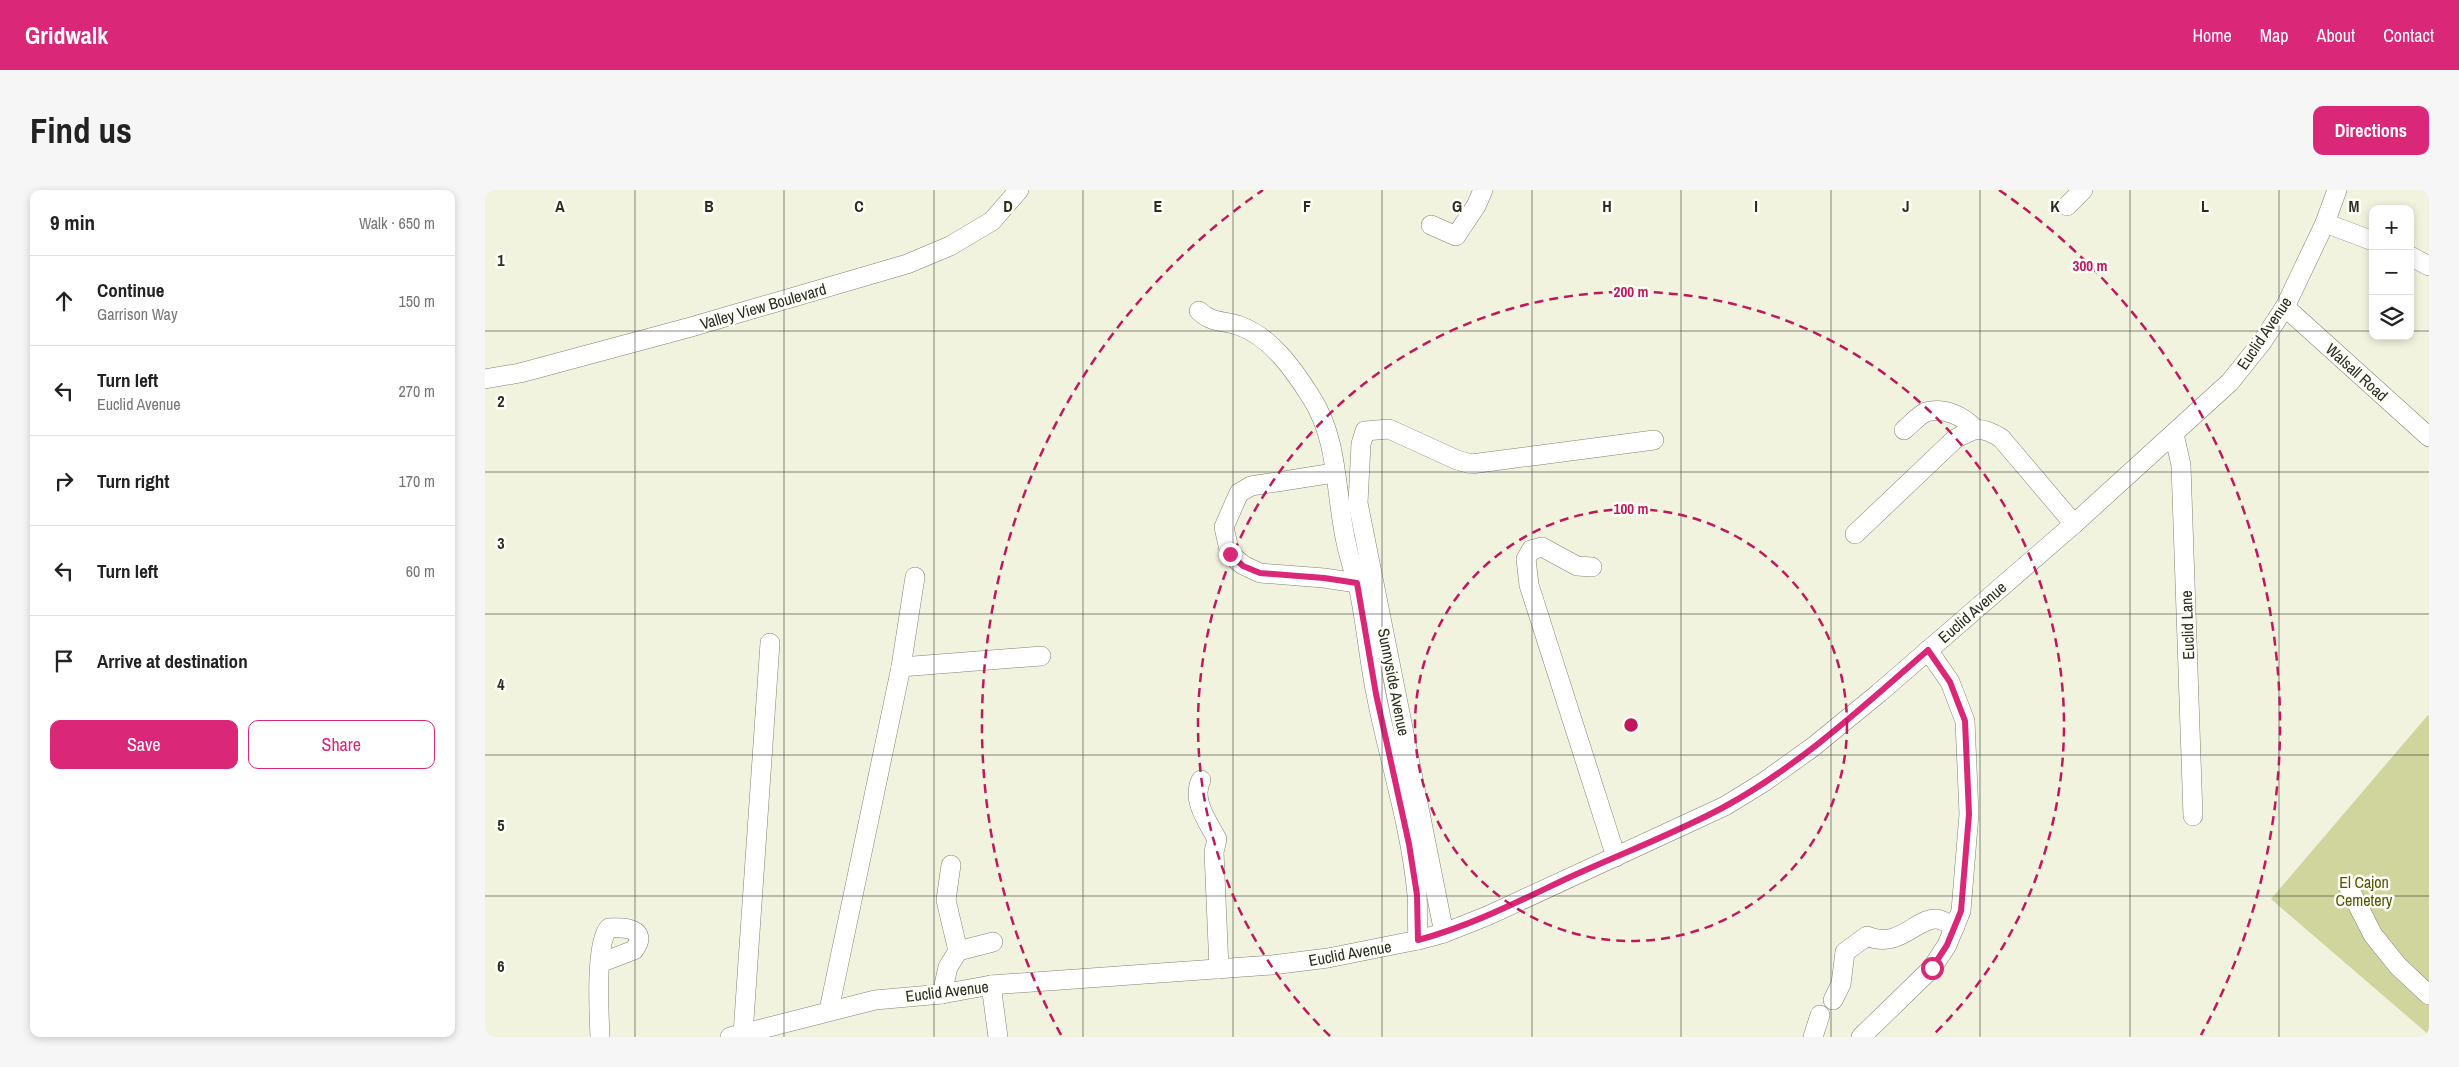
<!DOCTYPE html>
<meta charset="utf-8">
<style>
body{margin:0;font-family:"Archivo Narrow",sans-serif;background:#f6f6f6;color:#222}
.controls{position:absolute;right:15px;top:15px;display:grid;overflow:hidden;border-radius:10px;box-shadow:0 2px 8px #0003}
.controls button{width:45px;height:45px;display:grid;place-items:center;padding:0;border:0;border-bottom:1px solid #e0e0e0;background:#fff;color:#222;font:25px sans-serif}
.stop{position:absolute;width:15px;height:15px;margin:-11px;border:4px solid #db2777;border-radius:50%;background:#fff}
.stop.end{background:#db2777;border-color:#fff;box-shadow:0 1px 5px #0008}
.list{margin:0;padding:0;list-style:none}
h2{display:flex;justify-content:space-between;align-items:center;height:65px;margin:0;padding:0 20px;font-size:21px}
h2 small{font-size:16px;font-weight:400;color:#767676}
.list li{display:grid;grid-template-columns:32px 1fr auto;gap:15px;align-items:center;box-sizing:border-box;height:90px;padding:0 20px;border-top:1px solid #e0e0e0}
.list b{display:block;font-size:19px;white-space:nowrap}
.list p{margin:0;font-size:16px;white-space:nowrap;color:#767676}
.list em{font-size:16px;font-style:normal;color:#767676}
.actions{display:flex;gap:10px;padding:15px 20px}
.actions a{flex:1;padding:11px 0;border:1px solid #db2777;border-radius:10px;text-align:center;font-size:18px;color:#db2777}
.actions .main{background:#db2777;color:#fff}
.icon{flex:none;width:28px;height:28px;fill:none;stroke:currentColor;stroke-width:2;stroke-linecap:round;stroke-linejoin:round}
.map{position:relative;flex:none;width:1944px;height:847px;overflow:hidden;border-radius:10px}
header{display:flex;align-items:center;gap:30px;box-sizing:border-box;height:70px;padding:0 25px;background:#db2777;color:#fff}
header strong{font-size:24px}
nav{display:flex;gap:28px;margin-inline-start:auto;font-size:18px}
.intro{display:flex;align-items:center;justify-content:space-between;box-sizing:border-box;height:120px;padding:0 30px}
h1{margin:0;font-size:35px}
.button{padding:12px 22px;border-radius:10px;background:#db2777;color:#fff;font-size:18px;font-weight:700}
main{display:flex;gap:30px;padding:0 30px}
aside{flex:1;background:#fff;border-radius:10px;box-shadow:0 2px 8px #0003}
.map>svg:first-child{display:block}
.green{fill:#d0d59e}
.lines{fill:none;stroke-linecap:round;stroke-linejoin:round}
.minor-casing{stroke:#808371;stroke-width:20}
.minor{stroke:#fff;stroke-width:19}
.route{stroke:#db2777;stroke-width:6}
.grid{fill:none;stroke:#2a2b23;stroke-width:1;stroke-opacity:0.55}
.ring{fill:none;stroke:#c2185b;stroke-width:2.5;stroke-dasharray:9 6}
.labels{text-anchor:middle;dominant-baseline:central;stroke-width:5;stroke-linejoin:round;paint-order:stroke}
.street-label{font-size:16px;fill:#2a2b23;stroke:#fefff7}
.park-label{font-size:16px;fill:#515500;stroke:#fefff7}
.grid-label{font-size:16px;text-anchor:middle;font-weight:bold;fill:#2a2b23;stroke:#fefff7;stroke-width:5;stroke-linejoin:round;paint-order:stroke}
.centre{fill:#c2185b;stroke:#fefff7;stroke-width:2.5}
.ring-label{font-size:15px;text-anchor:middle;font-weight:bold;fill:#c2185b;stroke:#fefff7;stroke-width:5;stroke-linejoin:round;paint-order:stroke}
</style>
<header>
<strong>Gridwalk</strong>
<nav><a>Home</a><a>Map</a><a>About</a><a>Contact</a></nav>
</header>
<div class="intro"><h1>Find us</h1><a class="button">Directions</a></div>
<main>
<aside>
<h2>9 min<small>Walk · 650 m</small></h2>
<ul class="list">
<li><svg class="icon" aria-label="ahead" viewBox="0 0 24 24"><path d="M12 20V5M6 11l6-6 6 6"/></svg><div><b>Continue</b><p>Garrison Way</p></div><em>150 m</em></li>
<li><svg class="icon" aria-label="left" viewBox="0 0 24 24"><path d="M17 20v-9H6M10 6l-5 5 5 5"/></svg><div><b>Turn left</b><p>Euclid Avenue</p></div><em>270 m</em></li>
<li><svg class="icon" aria-label="right" viewBox="0 0 24 24"><path d="M7 20v-9h11M14 6l5 5-5 5"/></svg><div><b>Turn right</b></div><em>170 m</em></li>
<li><svg class="icon" aria-label="left" viewBox="0 0 24 24"><path d="M17 20v-9H6M10 6l-5 5 5 5"/></svg><div><b>Turn left</b></div><em>60 m</em></li>
<li><svg class="icon" aria-label="arrive" viewBox="0 0 24 24"><path d="M6 21V4h12l-3 4 3 4H6"/></svg><div><b>Arrive at destination</b></div></li>
</ul>
<div class="actions"><a class="main">Save</a><a>Share</a></div>
</aside>
<div class="map">
<svg width="1944" height="847" viewBox="0 0 1944 847">
<rect width="100%" height="100%" fill="#f1f3df"/>
<polygon class="green" points="1943,525 1944,526 1944,845 1786,709"/>
<g class="lines">
<defs>
<g id="minor">
<polyline points="1582,16 1598,0"/>
<polyline points="1840,33 1888,51"/>
<polyline points="946,35 971,46 991,16 998,0"/>
<polyline points="1925,66 1944,76"/>
<polyline points="1800,117 1944,247"/>
<path d="M714,121c14,13 25,9 41,15 31,11 54,44 71,71 28,43 24,96 35,145 3,16 9,32 13,48 7,34 10,70 17,104 13,67 35,133 41,201 1,14 0,30 1,45"/>
<polyline points="0,189 35,183 206,137 422,74 465,56 507,31 534,0"/>
<path d="M1419,240c6,-5 15,-15 22,-18 18,-5 37,4 48,16"/>
<polyline points="1689,244 1696,275 1708,626"/>
<polyline points="849,283 766,296 754,303 739,337 745,364 758,375 775,383 839,388 872,393"/>
<path d="M1370,344l100,-95c20,-11 25,-14 46,-1l73,86"/>
<polyline points="1107,377 1092,376 1057,357 1046,360 1041,369 1044,395 1131,667"/>
<polyline points="416,477 556,466"/>
<path d="M716,590c-10,20 7,42 16,59l-3,13 5,117"/>
<polyline points="466,675 461,710 473,761"/>
<polyline points="1864,698 1888,745 1913,776 1944,805"/>
<polyline points="959,743 873,313 876,254 880,241 904,239 972,270 986,274 1169,250"/>
<polyline points="506,795 513,847"/>
<polyline points="457,804 463,777 473,761 508,752"/>
<path d="M1348,810l8,-16 4,-32 22,-16c32,14 50,-19 70,-17 6,1 12,5 18,8"/>
<polyline points="344,820 416,477 430,387"/>
<polyline points="258,844 285,453"/>
<path d="M115,847c-1,-22 -5,-95 9,-109 14,-1 41,0 25,22l-34,13"/>
<polyline points="245,847 390,810 457,804 506,795 787,775 843,768 933,750 959,743 1002,726 1240,616 1279,592 1328,557 1394,503 1589,334 1745,192 1777,152 1800,117 1840,33 1852,0"/>
<polyline points="1328,847 1335,825"/>
<polyline points="1376,847 1447,778 1462,755 1476,721 1484,624 1480,531 1465,492 1443,460"/>
</g>
</defs>
<use href="#minor" class="minor-casing"/>
<use href="#minor" class="minor"/>
</g>
<g class="lines">
<path class="route" d="M745,364l13,12 17,7 64,5 33,5 19,111 33,150 8,51 1,45c53,-14 101,-39 150,-62 52,-24 106,-44 156,-71 75,-41 140,-101 204,-157l22,32 15,39 4,93 -8,97 -14,34 -15,23"/>
</g>
<path class="grid" d="M150,0v847M299,0v847M449,0v847M598,0v847M748,0v847M897,0v847M1047,0v847M1196,0v847M1346,0v847M1495,0v847M1645,0v847M1794,0v847M0,141h1888M1925,141h19M0,282h1944M0,424h1944M0,565h1944M0,706h1944"/>
<g class="ring">
<circle cx="1146" cy="535" r="216"/>
<path d="M845 846A433 433 0 1 1 1447 846"/>
<path d="M576 845A649 649 0 0 1 778 0M1514 0A649 649 0 0 1 1716 845"/>
</g>
<g class="labels">
<g class="street-label">
<text transform="translate(278 116) rotate(-16)">Valley View Boulevard</text>
<text transform="translate(1779 143) rotate(-56)">Euclid Avenue</text>
<text transform="translate(1872 182) rotate(42)">Walsall Road</text>
<text transform="translate(1487 422) rotate(-41)">Euclid Avenue</text>
<text transform="translate(1702 435) rotate(-92)">Euclid Lane</text>
<text transform="translate(909 492) rotate(79)">Sunnyside Avenue</text>
<text transform="translate(865 763) rotate(-10)">Euclid Avenue</text>
<text transform="translate(462 801) rotate(-7)">Euclid Avenue</text>
</g>
<g class="park-label">
<text x="1879" y="692">El Cajon<tspan x="1879" dy="18">Cemetery</tspan></text>
</g>
</g>
<g class="grid-label">
<text x="75" y="22">A</text>
<text x="224" y="22">B</text>
<text x="374" y="22">C</text>
<text x="523" y="22">D</text>
<text x="673" y="22">E</text>
<text x="822" y="22">F</text>
<text x="972" y="22">G</text>
<text x="1122" y="22">H</text>
<text x="1271" y="22">I</text>
<text x="1421" y="22">J</text>
<text x="1570" y="22">K</text>
<text x="1720" y="22">L</text>
<text x="1869" y="22">M</text>
<text x="16" y="76">1</text>
<text x="16" y="217">2</text>
<text x="16" y="359">3</text>
<text x="16" y="500">4</text>
<text x="16" y="641">5</text>
<text x="16" y="782">6</text>
</g>
<circle cx="1146" cy="535" r="8" class="centre"/>
<g class="ring-label">
<text x="1605" y="81">300 m</text>
<text x="1146" y="107">200 m</text>
<text x="1146" y="324">100 m</text>
</g>
</svg>
<div class="controls">
<button>+</button>
<button>−</button>
<button><svg class="icon" aria-label="layers" viewBox="0 0 24 24"><path d="M12 4l9 5-9 5-9-5zM3 14l9 5 9-5"/></svg></button>
</div>
<div class="stop" style="left:1447px;top:778px"></div>
<div class="stop end" style="left:745px;top:364px"></div>
</div>
</main>
